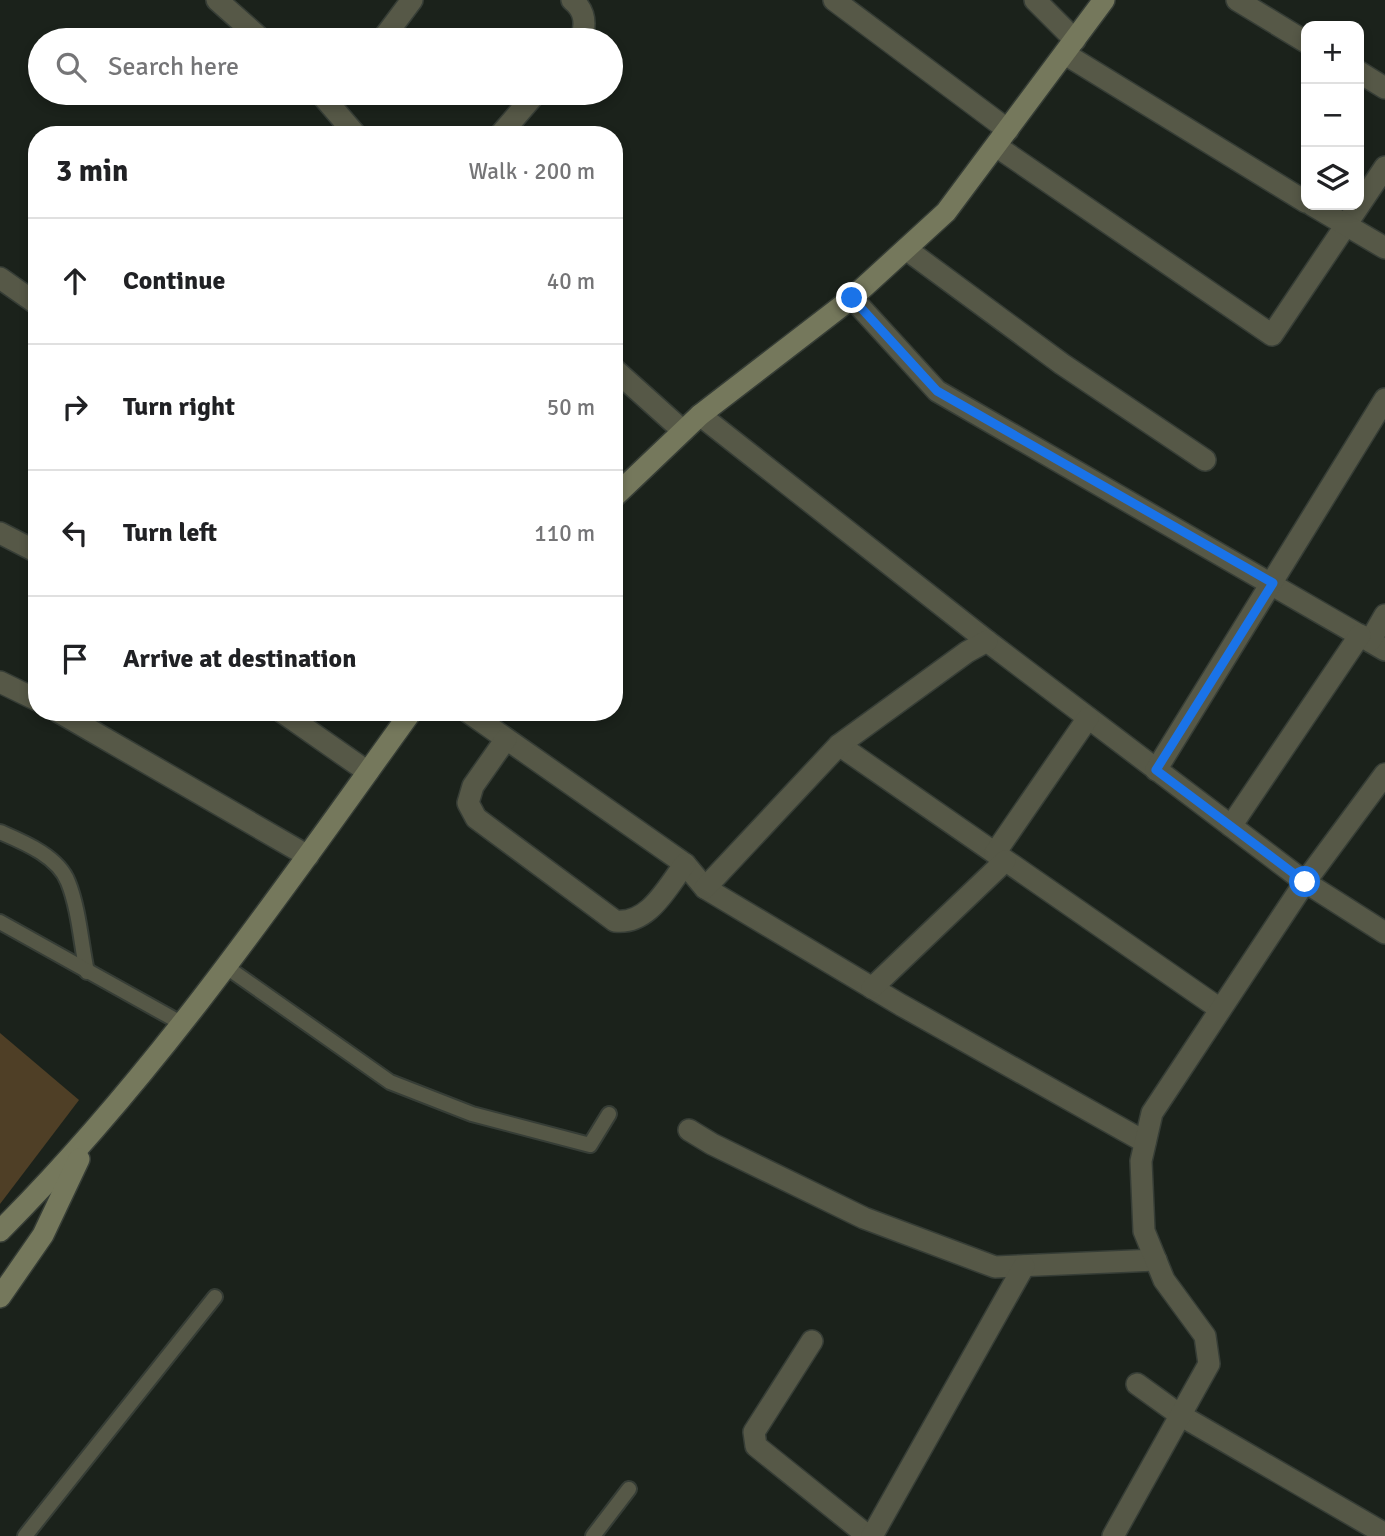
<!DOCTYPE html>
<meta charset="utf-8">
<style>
body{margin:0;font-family:Signika,sans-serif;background:#f2f2f2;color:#202124}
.controls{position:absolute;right:21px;top:21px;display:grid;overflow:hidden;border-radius:14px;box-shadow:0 4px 10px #0003}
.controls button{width:63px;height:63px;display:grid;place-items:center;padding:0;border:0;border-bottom:2px solid #e0e0e0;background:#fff;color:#202124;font:35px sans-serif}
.stop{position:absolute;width:21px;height:21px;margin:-16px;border:5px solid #1a73e8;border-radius:50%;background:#fff}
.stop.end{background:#1a73e8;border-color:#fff;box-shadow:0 2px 7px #0008}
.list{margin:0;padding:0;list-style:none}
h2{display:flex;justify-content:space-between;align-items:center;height:91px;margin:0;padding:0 28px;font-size:30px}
h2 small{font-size:23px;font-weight:400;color:#757577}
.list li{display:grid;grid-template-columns:46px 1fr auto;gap:21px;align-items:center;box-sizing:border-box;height:126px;padding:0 28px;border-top:2px solid #e0e0e0}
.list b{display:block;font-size:26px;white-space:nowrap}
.list em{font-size:23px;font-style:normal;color:#757577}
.icon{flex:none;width:38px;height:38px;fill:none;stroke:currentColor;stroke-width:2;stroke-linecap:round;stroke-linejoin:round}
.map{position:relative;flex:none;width:1385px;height:1536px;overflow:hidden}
.search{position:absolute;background:#fff;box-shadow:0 4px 10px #0003;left:28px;top:28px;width:595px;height:77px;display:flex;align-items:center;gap:18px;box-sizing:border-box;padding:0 24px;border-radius:38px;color:#757577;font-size:26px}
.panel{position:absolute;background:#fff;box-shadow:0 4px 10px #0003;left:28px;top:126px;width:595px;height:595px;border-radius:28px}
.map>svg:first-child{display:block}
.green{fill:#4f3f26}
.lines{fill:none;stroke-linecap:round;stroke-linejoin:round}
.lane-casing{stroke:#363d36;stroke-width:18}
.street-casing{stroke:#363d36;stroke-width:24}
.secondary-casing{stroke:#363d36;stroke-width:24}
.lane{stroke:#565847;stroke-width:14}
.street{stroke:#565847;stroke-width:21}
.secondary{stroke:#75785c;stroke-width:21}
.route{stroke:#1a73e8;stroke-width:9}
</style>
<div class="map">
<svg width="1385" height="1536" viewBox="0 0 1385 1536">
<rect width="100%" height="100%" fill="#1b221b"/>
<polygon class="green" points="0,1033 79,1100 0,1204"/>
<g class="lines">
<defs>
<g id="lane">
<path d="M0,832c23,10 58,24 68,50 11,27 13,62 19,90"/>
<polyline points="0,922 181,1023"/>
<polyline points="225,966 390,1082 472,1114 590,1145 609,1114"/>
<polyline points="25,1536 215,1297"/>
<polyline points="593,1536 629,1489"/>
</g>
<g id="street">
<polyline points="217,0 262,40"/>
<path d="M572,0c14,11 14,25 9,40"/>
<polyline points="834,0 1008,130"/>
<polyline points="1035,0 1075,40"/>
<polyline points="1237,0 1306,42"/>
<polyline points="382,40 412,0"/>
<polyline points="1065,54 1306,202"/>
<polyline points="1359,72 1385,88"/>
<polyline points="320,93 356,135"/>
<polyline points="500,135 536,93"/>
<polyline points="996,146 1272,335 1385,167"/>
<polyline points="1312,205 1385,248"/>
<polyline points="906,249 1062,364 1205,460"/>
<polyline points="0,278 37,304"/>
<polyline points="852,298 937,391 1385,650"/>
<polyline points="614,369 683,431"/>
<polyline points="700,415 987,641 1305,882 1385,933"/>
<polyline points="0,533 37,552"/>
<polyline points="1370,641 1385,615"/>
<polyline points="0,682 37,700"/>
<polyline points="59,712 308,856"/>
<polyline points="282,712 368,772"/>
<polyline points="468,712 685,864 705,888 901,1005 1145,1142"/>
<path d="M506,739l-33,47 -5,17 8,15 139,103c34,4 52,-34 70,-57"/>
<polyline points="839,745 1220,1009"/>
<polyline points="1156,770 1385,399"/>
<polyline points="1231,826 1360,635"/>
<polyline points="995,853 1088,718"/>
<polyline points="705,888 839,745 967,652 987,641"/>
<polyline points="872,988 1005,861"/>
<polyline points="689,1130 712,1144 864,1218 995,1267 1156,1260"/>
<polyline points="812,1341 754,1432 756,1446 868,1536"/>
<polyline points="1137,1384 1180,1415 1385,1534"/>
<polyline points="872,1536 1024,1266"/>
<polyline points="1113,1536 1209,1364 1205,1336 1164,1280 1144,1231 1141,1161 1152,1113 1305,882 1385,774"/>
</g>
<g id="secondary">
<polyline points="614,497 700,415 852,298 946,212 1104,0"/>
<path d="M0,1231c156,-156 282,-340 411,-519"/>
<polyline points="0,1297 43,1235 79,1159"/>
</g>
</defs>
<use href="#lane" class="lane-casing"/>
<use href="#street" class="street-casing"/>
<use href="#secondary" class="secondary-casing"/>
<use href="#lane" class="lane"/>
<use href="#street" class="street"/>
<use href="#secondary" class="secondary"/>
</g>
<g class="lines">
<polyline class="route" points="852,298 937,391 1273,583 1156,770 1305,882"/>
</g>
</svg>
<div class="controls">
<button>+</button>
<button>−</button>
<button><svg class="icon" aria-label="layers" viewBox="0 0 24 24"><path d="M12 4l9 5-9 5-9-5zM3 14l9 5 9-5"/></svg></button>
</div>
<div class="stop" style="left:1305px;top:882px"></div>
<div class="stop end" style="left:852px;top:298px"></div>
<div class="search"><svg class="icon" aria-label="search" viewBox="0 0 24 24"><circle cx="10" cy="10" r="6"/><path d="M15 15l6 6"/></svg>Search here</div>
<section class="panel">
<h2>3 min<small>Walk · 200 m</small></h2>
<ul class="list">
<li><svg class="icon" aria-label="ahead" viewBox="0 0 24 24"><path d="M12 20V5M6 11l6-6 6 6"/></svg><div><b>Continue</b></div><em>40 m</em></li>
<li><svg class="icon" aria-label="right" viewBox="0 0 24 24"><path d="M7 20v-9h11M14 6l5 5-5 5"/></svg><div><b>Turn right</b></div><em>50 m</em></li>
<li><svg class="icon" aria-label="left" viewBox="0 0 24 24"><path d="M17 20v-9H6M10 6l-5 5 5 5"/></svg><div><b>Turn left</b></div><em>110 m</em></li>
<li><svg class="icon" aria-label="arrive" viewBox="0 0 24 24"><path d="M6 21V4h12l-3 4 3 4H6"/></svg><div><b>Arrive at destination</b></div></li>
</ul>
</section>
</div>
